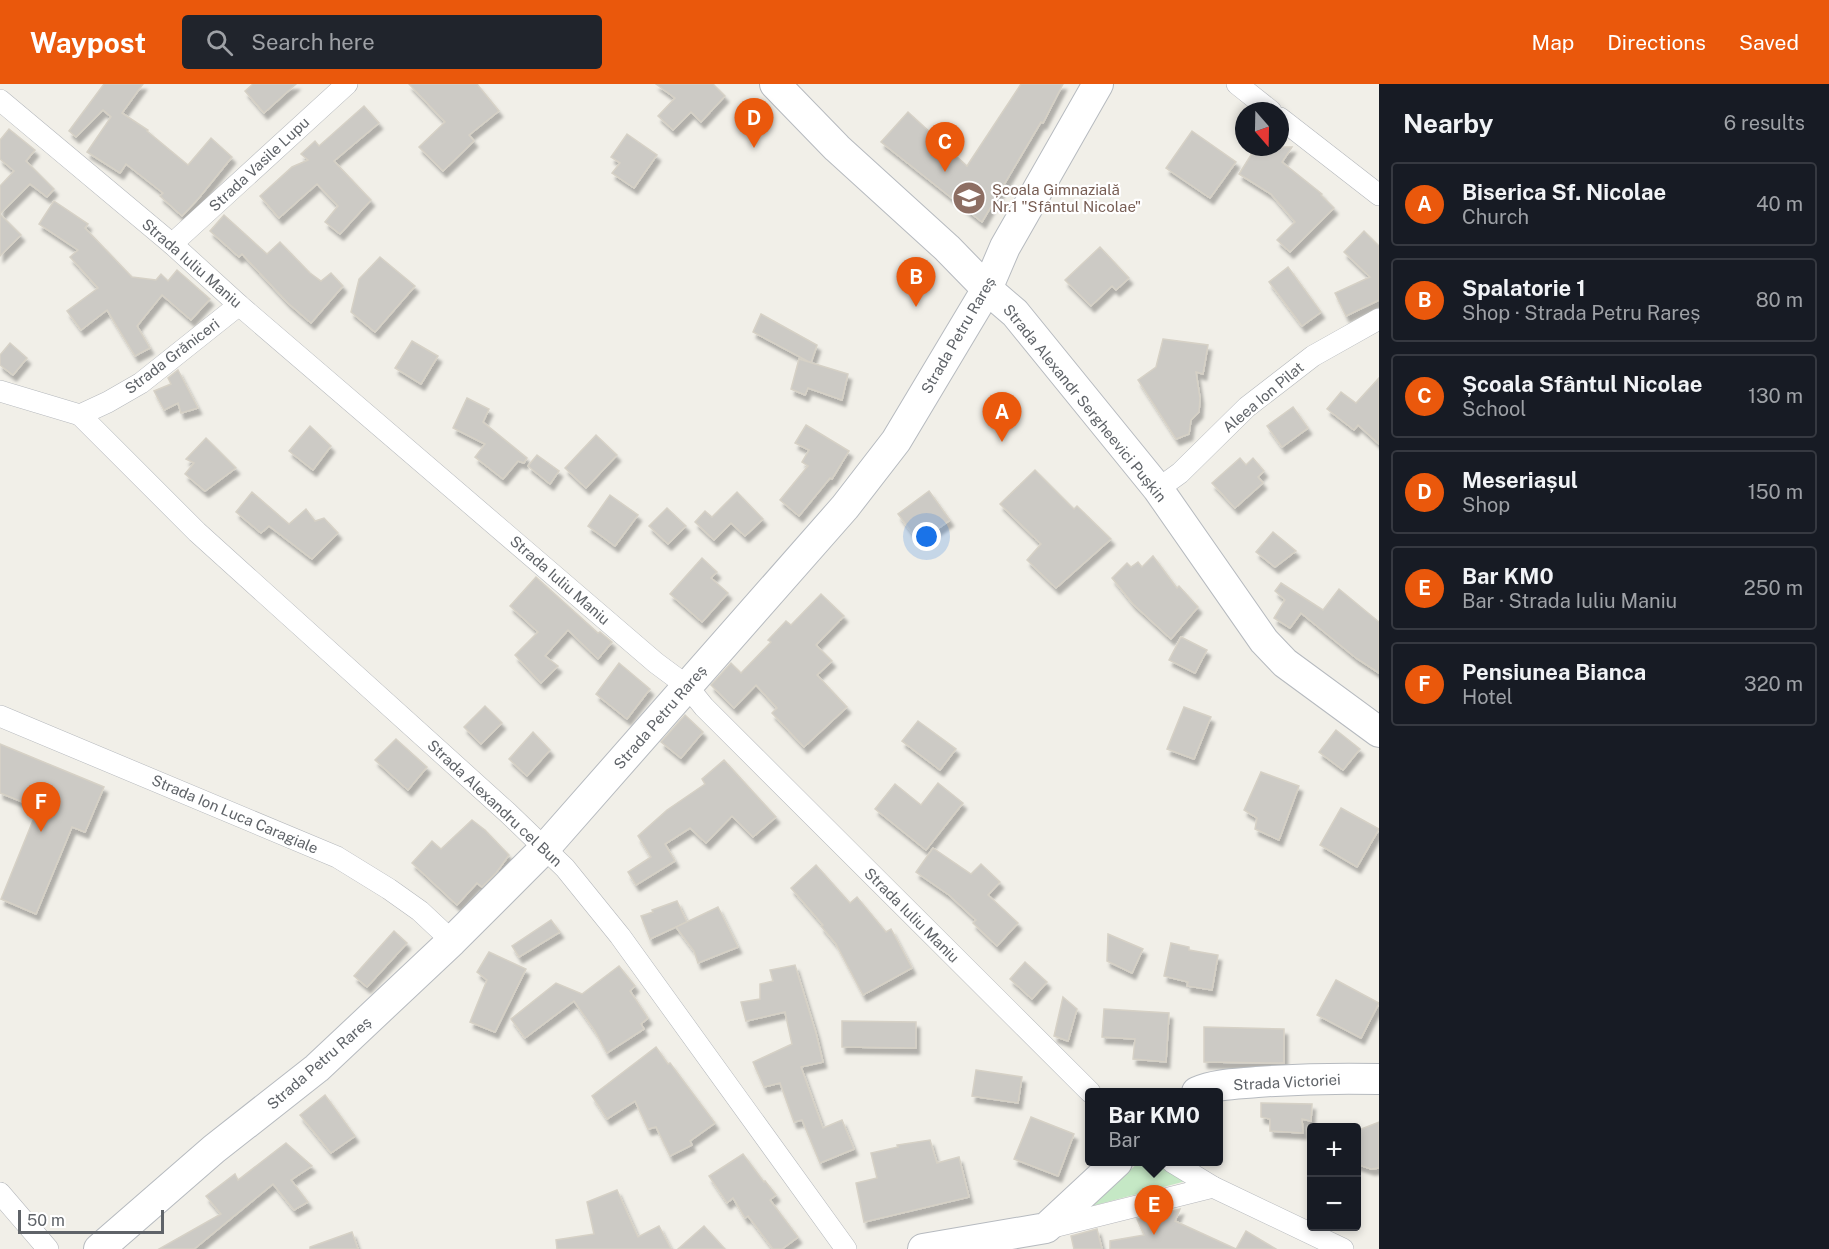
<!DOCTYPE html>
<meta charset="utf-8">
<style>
body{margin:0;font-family:"Public Sans",sans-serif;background:#20242c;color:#f1f3f6}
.controls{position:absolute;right:18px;bottom:18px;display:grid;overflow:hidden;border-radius:6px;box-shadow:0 3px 9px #0003}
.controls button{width:54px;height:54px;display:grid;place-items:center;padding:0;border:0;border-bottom:2px solid #363941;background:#171b24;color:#f1f3f6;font:30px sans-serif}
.compass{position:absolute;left:1235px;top:18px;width:54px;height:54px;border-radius:50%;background:#171b24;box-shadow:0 3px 9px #0003;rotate:160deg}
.scale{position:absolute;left:18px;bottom:15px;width:146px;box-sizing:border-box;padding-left:6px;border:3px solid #5f6368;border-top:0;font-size:16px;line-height:21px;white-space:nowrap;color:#5f6368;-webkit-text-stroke:4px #fff;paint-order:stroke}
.you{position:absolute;left:927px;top:453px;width:21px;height:21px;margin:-15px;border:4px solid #fff;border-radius:50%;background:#1a73e8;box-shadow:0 0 0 9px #1a73e833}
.badge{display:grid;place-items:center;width:39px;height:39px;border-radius:50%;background:#ea580c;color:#fff;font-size:20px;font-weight:700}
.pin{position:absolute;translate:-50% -50px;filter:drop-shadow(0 2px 3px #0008)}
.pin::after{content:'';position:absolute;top:32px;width:21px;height:18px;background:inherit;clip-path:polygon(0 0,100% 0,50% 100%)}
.popup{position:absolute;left:1085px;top:1004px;width:138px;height:78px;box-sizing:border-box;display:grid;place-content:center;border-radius:6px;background:#171b24;filter:drop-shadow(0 2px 4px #0005);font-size:20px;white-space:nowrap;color:#9ea1a6}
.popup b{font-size:22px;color:#f1f3f6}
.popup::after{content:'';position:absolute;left:50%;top:100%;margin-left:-12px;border:12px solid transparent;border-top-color:#171b24}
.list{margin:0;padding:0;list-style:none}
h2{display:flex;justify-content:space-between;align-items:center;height:78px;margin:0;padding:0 24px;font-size:26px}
h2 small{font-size:20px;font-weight:400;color:#9ea1a6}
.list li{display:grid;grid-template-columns:39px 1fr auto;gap:18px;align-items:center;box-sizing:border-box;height:84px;margin:0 12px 12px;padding:0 12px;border:2px solid #363941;border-radius:6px}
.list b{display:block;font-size:22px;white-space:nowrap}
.list p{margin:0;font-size:20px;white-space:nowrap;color:#9ea1a6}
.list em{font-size:20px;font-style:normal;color:#9ea1a6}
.icon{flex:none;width:33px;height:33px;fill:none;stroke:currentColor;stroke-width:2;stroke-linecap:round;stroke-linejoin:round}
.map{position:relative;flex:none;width:1379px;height:1165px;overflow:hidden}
header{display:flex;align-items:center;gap:36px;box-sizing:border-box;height:84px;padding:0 30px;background:#ea580c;color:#fff}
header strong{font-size:28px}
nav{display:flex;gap:33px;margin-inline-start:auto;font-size:21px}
.search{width:420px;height:54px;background:#20242c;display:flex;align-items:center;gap:15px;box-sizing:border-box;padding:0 21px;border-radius:6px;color:#9ea1a6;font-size:22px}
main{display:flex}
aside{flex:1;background:#171b24}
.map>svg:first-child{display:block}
.green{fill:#c5e8c5}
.building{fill:#cccac5;stroke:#d6d1c6;stroke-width:1.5;filter:url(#shadow)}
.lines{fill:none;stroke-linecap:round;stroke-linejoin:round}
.street-casing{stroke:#b5b8bc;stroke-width:22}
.secondary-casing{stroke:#b6babf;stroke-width:32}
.street{stroke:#fff;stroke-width:21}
.secondary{stroke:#fff;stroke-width:30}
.labels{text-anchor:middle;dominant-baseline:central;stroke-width:4.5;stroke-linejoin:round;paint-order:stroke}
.street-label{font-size:15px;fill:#5f6368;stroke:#fff}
.education-label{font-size:15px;fill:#785e54;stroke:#fff;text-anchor:start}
</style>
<header>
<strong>Waypost</strong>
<div class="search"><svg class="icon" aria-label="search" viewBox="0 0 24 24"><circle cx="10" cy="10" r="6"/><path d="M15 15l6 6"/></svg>Search here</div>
<nav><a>Map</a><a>Directions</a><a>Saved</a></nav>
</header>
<main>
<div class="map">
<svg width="1379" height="1165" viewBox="0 0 1379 1165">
<defs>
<filter id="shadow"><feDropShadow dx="3.5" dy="6" stdDeviation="1.5" flood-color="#0004"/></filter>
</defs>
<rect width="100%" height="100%" fill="#f1efe8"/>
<polygon class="green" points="1139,1078 1152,1078 1186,1097 1092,1122"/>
<g class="building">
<polygon points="104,0 143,0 122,29 148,46 147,47 188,81 211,54 232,73 198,115 182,132 160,112 163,109 126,80 120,89 87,68 111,33 103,26 76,53 69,47"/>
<polygon points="253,0 296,0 264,29 245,7"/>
<polygon points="409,0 477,0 499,27 469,51 474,57 443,87 419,63 445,38"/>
<polygon points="656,0 713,0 725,12 701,38 691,28 673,46 658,32 675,14"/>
<polygon points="1021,0 1063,0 1043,39 1041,38 982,138 881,58 908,28 967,82"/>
<polygon points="364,22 379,39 334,77 371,116 340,150 325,138 338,122 317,100 279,134 260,112 292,83 308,76 301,70 315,57 319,62"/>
<polygon points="9,45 35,66 26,77 54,105 47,113 30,100 0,130 21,151 0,172 0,102 14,87 0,75 0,56"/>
<polygon points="1192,47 1236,78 1210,114 1166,84"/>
<polygon points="627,50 657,71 634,104 612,89 620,79 611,73"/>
<polygon points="1256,63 1292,63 1282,78 1322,110 1321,111 1334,124 1290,168 1277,156 1295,138 1271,110 1239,90"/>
<polygon points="54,117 88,140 85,144 132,193 156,196 161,190 168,197 177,186 210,215 191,236 162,211 137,242 150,264 135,272 107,226 81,246 67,227 98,204 70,173 78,166 39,140"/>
<polygon points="224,131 267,170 280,158 310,189 321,197 331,189 343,202 311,239 288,219 242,170 239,173 210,147"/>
<polygon points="1364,147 1379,162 1379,216 1346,232 1335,209 1370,193 1344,168"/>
<polygon points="1100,163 1129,194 1116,206 1112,202 1091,222 1065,196"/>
<polygon points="380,173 415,202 375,248 351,228 359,195"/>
<polygon points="1288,183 1321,228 1302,242 1269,198"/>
<polygon points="761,230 817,261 811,279 753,248"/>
<polygon points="1163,255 1208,261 1203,290 1196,288 1200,314 1199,328 1191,336 1189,350 1176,355 1138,296 1156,283"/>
<polygon points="412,257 438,272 421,300 395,284"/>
<polygon points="10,259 27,274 13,291 0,281 0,271"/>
<polygon points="799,275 848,290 842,316 808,304 805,311 791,305"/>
<polygon points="178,286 198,324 181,329 178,319 164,326 154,307 171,300 168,294"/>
<polygon points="1379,294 1379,360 1358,341 1354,346 1327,325 1341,308 1356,319"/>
<polygon points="467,314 489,325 483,338 527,374 524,379 518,377 503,395 475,373 485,360 453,344"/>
<polygon points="1293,323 1308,344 1282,363 1267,342"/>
<polygon points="806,341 849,367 832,395 830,394 799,432 780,416 808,382 802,378 809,366 795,359"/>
<polygon points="310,342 331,362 313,386 289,367"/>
<polygon points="596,351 617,371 586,404 565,384"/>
<polygon points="206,354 236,384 205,407 185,390 194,379 186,375"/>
<polygon points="537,371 559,387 550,400 528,382"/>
<polygon points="1240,374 1246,381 1253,374 1264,387 1258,393 1263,399 1235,424 1212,399"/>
<polygon points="1035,386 1074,425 1077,422 1111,455 1056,504 1027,476 1041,460 1000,420"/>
<polygon points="929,407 950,436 919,458 898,430"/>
<polygon points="252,408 289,440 306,425 315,437 324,434 338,449 312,475 269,442 261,449 236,428"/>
<polygon points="737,408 763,435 745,452 731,439 714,456 695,438 705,427 712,433"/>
<polygon points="610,411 638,431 615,462 588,442"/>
<polygon points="667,424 686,442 668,460 649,442"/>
<polygon points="1273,448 1296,467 1275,483 1256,468"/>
<polygon points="1153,472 1177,504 1179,502 1198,523 1171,555 1133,520 1112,494 1127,479 1131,483 1138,478 1142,483"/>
<polygon points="702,474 717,488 711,494 728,509 702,538 670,510"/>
<polygon points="536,493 598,549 600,548 612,558 598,575 568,546 545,572 558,582 541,599 515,571 538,548 510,522"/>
<polygon points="1281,499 1323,526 1339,505 1379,538 1379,589 1356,574 1301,529 1290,544 1274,534 1285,516 1275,507"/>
<polygon points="821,510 844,532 816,561 832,577 817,591 847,623 804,663 772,629 777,624 756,601 734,624 711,601 731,579 741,589 771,558 768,556 786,537 791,541"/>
<polygon points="1181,553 1207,566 1195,589 1169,576"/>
<polygon points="619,579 650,605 627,635 596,610"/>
<polygon points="485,622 502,639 481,660 464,643"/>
<polygon points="1184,623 1211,633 1194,675 1167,665"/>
<polygon points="685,631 703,648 681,674 661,658"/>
<polygon points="918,637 956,665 940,686 902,657"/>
<polygon points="1336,646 1360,665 1343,686 1319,668"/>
<polygon points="533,648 550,666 527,692 509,675"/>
<polygon points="396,655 427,683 408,706 375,676"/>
<polygon points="0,660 104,703 85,748 72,743 36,830 1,815 38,724 0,709"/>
<polygon points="724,676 776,733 753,753 732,732 706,759 690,744 665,760 675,777 636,801 628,788 651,773 638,752 667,726 705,700 702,695"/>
<polygon points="1261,688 1299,702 1279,756 1255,745 1257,734 1244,726"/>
<polygon points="938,699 963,719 926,766 875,725 895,700 921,721"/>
<polygon points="1341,724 1379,745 1357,783 1320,761"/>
<polygon points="472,736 485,746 509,771 496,789 482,803 477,799 457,821 412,779 432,757 441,765"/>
<polygon points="933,764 971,790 981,780 1000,798 988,811 1018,839 997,862 973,839 976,836 949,811 916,788"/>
<polygon points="816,781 850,819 857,813 886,848 891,845 912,884 863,911 836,860 821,842 823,841 791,804"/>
<polygon points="677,817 687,838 650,855 641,832 653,828 652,826"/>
<polygon points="718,823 738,863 698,879 694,867 676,843"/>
<polygon points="551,836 560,848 519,873 512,862"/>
<polygon points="394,847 407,859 367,903 354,892"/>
<polygon points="1108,850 1143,865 1132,889 1107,877"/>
<polygon points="1171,859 1189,863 1189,866 1218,871 1212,906 1187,902 1188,898 1164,892"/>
<polygon points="489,868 526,885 495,948 470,938 487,896 477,888"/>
<polygon points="1025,878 1047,898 1032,915 1010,895"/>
<polygon points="795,881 816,949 823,978 801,983 823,1044 842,1036 854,1065 820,1079 802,1036 794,1038 780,999 764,1003 753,978 792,960 785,928 746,937 741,918 760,915 760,900 773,897 770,886"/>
<polygon points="619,882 635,902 630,907 648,934 641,940 644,945 607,969 595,947 574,917 525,954 511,935 556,899 582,910"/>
<polygon points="1336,896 1379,919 1361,954 1317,931"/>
<polygon points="1063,913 1077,925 1068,957 1054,952"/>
<polygon points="1104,925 1169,929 1166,978 1133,975 1135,955 1102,953"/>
<polygon points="842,937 916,938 916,964 842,963"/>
<polygon points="1204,943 1284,945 1284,979 1204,978"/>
<polygon points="656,963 668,980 670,979 715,1039 690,1057 692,1061 670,1072 656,1043 648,1045 635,1017 607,1035 592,1012"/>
<polygon points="976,986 1022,993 1018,1019 972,1012"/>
<polygon points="325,1011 355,1052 331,1069 300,1031"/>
<polygon points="1261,1019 1312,1020 1311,1037 1302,1035 1303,1049 1270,1047 1270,1035 1261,1033"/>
<polygon points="1031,1033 1074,1050 1058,1092 1014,1075"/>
<polygon points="1379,1038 1379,1084 1371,1085 1356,1080 1356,1047"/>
<polygon points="930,1056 937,1079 959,1073 969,1113 864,1138 856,1099 877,1094 871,1069 898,1063 897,1061"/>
<polygon points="286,1059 312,1082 291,1096 308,1118 294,1126 273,1100 194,1165 159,1165 221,1130 206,1112 235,1090 238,1096"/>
<polygon points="743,1070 764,1098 765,1097 776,1111 770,1116 798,1153 782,1165 773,1165 748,1132 745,1134 733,1114 727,1119 709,1092"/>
<polygon points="617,1106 638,1153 659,1142 671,1165 557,1165 556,1156 594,1150 587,1118"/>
<polygon points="1180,1125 1175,1137 1236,1165 1246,1147 1276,1165 1110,1165 1110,1157 1144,1151 1137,1135"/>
<polygon points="704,1142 725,1165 678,1165"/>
<polygon points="1097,1145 1102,1165 1074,1165 1071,1152"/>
<polygon points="352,1148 358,1165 310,1165 310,1163"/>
</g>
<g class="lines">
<defs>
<g id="street">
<polyline points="1237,0 1271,27"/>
<polyline points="0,16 172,160 239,221 656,579 687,602 704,623 1090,1008"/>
<polyline points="1280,34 1379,111"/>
<polyline points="172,160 347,0"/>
<polyline points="0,307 80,331 108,318 141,299 239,221"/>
<polyline points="80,331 197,448 508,729 565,784 620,852 846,1165"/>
<polyline points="1158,405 1180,389 1247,323 1313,272 1379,235"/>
<polyline points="0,632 337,773 389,805 420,827 452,857"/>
<polyline points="1172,1078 1213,1103 1343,1165"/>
<polyline points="0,1109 48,1165"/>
<polyline points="1049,1144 1213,1103"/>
</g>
<g id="secondary">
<polyline points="775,0 837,64 947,164 987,205 1015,229 1158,405 1264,557 1285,579 1379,648"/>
<path d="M1197,1008c19,-8 39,-8 60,-10 41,-3 81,-4 122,-3"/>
<polyline points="99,1165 214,1065 317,984 452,857 545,764 845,423 896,357 987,205 1005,163 1098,0"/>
<polyline points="923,1165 1046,1144 1117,1078"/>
</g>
</defs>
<use href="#street" class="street-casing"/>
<use href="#secondary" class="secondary-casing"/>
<use href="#street" class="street"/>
<use href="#secondary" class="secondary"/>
</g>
<defs>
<symbol id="school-disc" viewBox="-11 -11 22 22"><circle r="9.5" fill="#8d6e63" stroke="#fff"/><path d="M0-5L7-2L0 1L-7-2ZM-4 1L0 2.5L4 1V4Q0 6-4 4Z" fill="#fff"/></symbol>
</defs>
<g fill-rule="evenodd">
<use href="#school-disc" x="950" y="95" width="38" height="38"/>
</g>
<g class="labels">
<g class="street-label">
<text transform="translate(259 80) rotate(-43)">Strada Vasile Lupu</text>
<text transform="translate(192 179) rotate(41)">Strada Iuliu Maniu</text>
<text transform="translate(958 251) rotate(-60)">Strada Petru Rareș</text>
<text transform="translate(172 272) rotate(-37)">Strada Grăniceri</text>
<text transform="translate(1263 313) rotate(-40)">Aleea Ion Pilat</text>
<text transform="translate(1085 319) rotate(51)">Strada Alexandr Sergheevici Pușkin</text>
<text transform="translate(560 496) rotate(41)">Strada Iuliu Maniu</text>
<text transform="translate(660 633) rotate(-49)">Strada Petru Rareș</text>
<text transform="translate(495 719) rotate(43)">Strada Alexandru cel Bun</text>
<text transform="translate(235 730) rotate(23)">Strada Ion Luca Caragiale</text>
<text transform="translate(912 831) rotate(45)">Strada Iuliu Maniu</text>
<text transform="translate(319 979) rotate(-41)">Strada Petru Rareș</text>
<text transform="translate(1287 998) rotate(-3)">Strada Victoriei</text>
</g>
<g class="education-label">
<text x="992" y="105">Școala Gimnazială<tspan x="992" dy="17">Nr.1 "Sfântul Nicolae"</tspan></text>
</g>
</g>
</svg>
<div class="controls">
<button>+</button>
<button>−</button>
</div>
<svg class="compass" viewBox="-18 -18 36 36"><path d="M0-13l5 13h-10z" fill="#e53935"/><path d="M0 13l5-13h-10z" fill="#9ea1a6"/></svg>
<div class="scale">50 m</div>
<div class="you"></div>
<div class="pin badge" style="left:1002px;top:358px">A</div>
<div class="pin badge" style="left:916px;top:223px">B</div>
<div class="pin badge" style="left:945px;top:88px">C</div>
<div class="pin badge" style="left:754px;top:64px">D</div>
<div class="pin badge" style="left:1154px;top:1151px">E</div>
<div class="popup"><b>Bar KM0</b>Bar</div>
<div class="pin badge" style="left:41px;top:748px">F</div>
</div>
<aside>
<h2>Nearby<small>6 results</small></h2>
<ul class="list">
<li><span class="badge">A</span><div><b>Biserica Sf. Nicolae</b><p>Church</p></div><em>40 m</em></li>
<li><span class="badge">B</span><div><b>Spalatorie 1</b><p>Shop · Strada Petru Rareș</p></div><em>80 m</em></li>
<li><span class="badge">C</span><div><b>Școala Sfântul Nicolae</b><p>School</p></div><em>130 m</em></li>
<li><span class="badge">D</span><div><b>Meseriașul</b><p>Shop</p></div><em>150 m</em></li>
<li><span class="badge">E</span><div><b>Bar KM0</b><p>Bar · Strada Iuliu Maniu</p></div><em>250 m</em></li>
<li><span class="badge">F</span><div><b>Pensiunea Bianca</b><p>Hotel</p></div><em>320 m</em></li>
</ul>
</aside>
</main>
